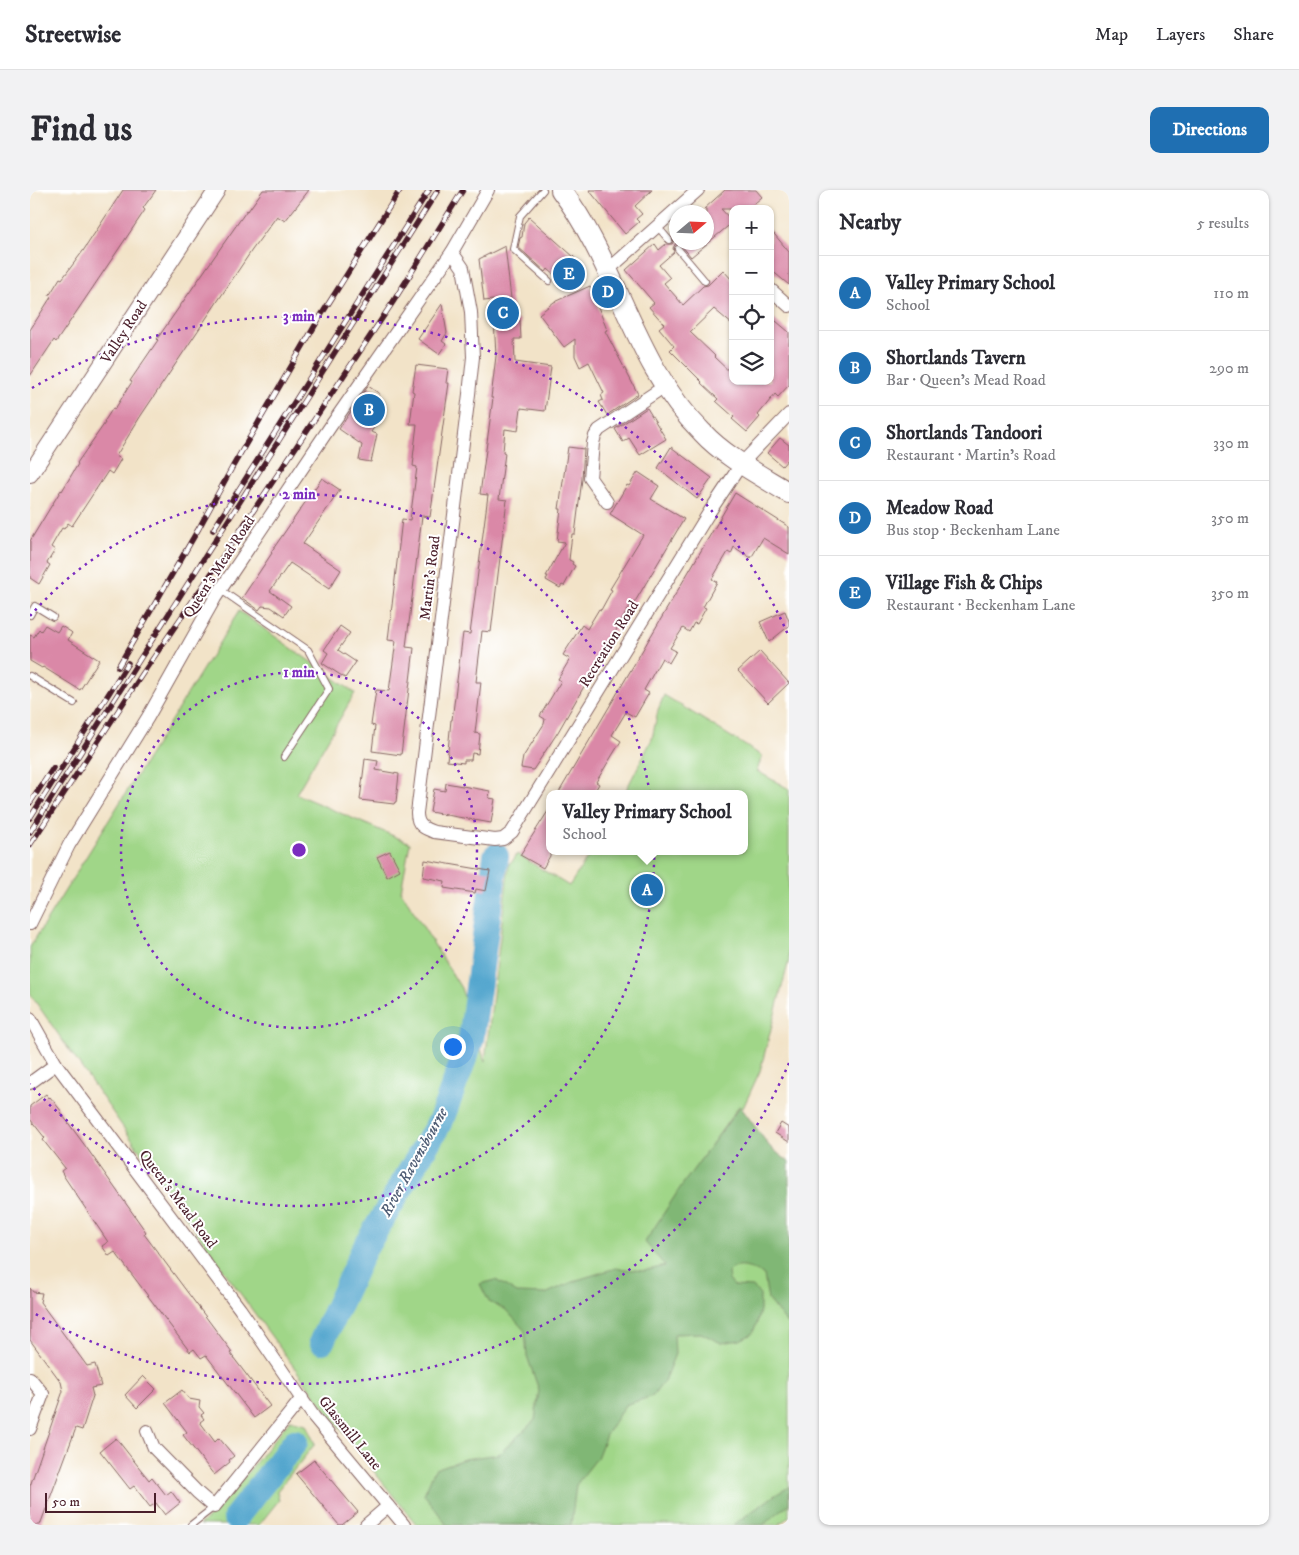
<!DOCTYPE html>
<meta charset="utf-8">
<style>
body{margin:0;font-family:"IM FELL DW Pica",serif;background:#f2f2f3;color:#2b2b33}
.controls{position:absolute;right:15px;top:15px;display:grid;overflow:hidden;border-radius:10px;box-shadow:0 1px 4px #0004}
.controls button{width:45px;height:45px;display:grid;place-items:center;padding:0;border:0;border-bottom:1px solid #e1e1e2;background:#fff;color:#2b2b33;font:25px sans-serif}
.compass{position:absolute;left:639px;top:15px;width:45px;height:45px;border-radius:50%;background:#fff;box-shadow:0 1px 4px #0004;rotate:71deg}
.scale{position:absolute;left:15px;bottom:12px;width:111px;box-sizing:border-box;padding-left:5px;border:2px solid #4a1f2b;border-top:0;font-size:14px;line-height:18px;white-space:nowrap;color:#4a1f2b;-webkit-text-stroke:4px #fff;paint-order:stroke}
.you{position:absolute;left:422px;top:856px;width:18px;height:18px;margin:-12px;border:4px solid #fff;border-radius:50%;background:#1a73e8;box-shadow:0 0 0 8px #1a73e833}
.badge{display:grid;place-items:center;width:32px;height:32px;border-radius:50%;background:#1f6fb2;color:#fff;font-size:16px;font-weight:700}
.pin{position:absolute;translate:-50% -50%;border:2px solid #fff;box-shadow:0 1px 5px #0006}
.popup{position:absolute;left:516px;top:600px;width:202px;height:65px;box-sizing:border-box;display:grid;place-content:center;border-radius:10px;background:#fff;filter:drop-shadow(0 1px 4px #0005);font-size:16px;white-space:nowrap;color:#7c7c81}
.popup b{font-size:19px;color:#2b2b33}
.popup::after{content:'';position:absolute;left:50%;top:100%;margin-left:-10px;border:10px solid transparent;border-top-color:#fff}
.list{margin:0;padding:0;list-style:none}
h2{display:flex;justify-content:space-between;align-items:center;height:65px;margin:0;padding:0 20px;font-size:21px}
h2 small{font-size:16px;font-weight:400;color:#7c7c81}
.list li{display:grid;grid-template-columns:32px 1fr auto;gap:15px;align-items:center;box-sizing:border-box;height:75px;padding:0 20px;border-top:1px solid #e1e1e2}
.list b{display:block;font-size:19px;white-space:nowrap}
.list p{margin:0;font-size:16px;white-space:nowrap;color:#7c7c81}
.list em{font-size:16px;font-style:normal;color:#7c7c81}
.icon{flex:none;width:28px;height:28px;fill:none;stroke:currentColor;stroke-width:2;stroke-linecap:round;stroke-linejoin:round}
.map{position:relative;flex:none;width:759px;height:1335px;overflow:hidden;border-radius:10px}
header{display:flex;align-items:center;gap:30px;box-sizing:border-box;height:70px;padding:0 25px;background:#fff;border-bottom:1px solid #e1e1e2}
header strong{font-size:24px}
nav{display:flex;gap:28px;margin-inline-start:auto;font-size:18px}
.intro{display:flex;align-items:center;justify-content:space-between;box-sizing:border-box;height:120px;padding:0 30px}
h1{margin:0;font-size:35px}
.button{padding:12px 22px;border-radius:10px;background:#1f6fb2;color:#fff;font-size:18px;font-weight:700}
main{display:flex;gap:30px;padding:0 30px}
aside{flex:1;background:#fff;border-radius:10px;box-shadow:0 1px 4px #0004}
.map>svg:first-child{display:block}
.green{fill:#a0d688;stroke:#757a5a}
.forest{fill:#80b774;stroke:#656b50}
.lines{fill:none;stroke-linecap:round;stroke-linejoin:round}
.river{stroke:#52a6ce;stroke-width:26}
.building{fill:#da88a7}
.service-casing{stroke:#856462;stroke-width:8}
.minor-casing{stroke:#856462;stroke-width:14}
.tertiary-casing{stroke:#856462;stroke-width:18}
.primary-casing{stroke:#856462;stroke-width:22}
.service{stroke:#fff;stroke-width:6}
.minor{stroke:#fff;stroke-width:12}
.tertiary{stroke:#fff;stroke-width:16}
.primary{stroke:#fff;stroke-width:20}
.rail-casing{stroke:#4a1f2b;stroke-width:5.5}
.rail{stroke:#fff;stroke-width:4;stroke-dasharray:11;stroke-linecap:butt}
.ring{fill:none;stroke:#7b2cbf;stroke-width:2.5;stroke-dasharray:2.5 5}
.labels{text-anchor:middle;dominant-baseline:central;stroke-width:4;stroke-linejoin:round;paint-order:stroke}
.street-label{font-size:15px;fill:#4a1f2b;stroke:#fff}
.water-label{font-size:16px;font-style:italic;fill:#4e5c74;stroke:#fff}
.centre{fill:#7b2cbf;stroke:#fff;stroke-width:2.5}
.ring-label{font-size:15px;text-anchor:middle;font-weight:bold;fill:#7b2cbf;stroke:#fff;stroke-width:4;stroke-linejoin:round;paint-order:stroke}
</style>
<header>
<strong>Streetwise</strong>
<nav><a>Map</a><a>Layers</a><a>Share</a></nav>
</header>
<div class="intro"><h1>Find us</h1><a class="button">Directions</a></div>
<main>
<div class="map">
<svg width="759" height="1335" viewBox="0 0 759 1335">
<rect width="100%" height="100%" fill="#fff"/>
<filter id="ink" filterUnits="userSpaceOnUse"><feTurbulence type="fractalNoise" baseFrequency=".02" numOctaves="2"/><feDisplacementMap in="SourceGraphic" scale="10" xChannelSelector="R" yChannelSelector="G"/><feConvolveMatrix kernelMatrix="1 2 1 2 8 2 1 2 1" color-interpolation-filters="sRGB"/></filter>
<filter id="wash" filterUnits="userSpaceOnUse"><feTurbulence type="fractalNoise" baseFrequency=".0096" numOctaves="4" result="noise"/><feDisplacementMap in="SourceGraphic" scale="20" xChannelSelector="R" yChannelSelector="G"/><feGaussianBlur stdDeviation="1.12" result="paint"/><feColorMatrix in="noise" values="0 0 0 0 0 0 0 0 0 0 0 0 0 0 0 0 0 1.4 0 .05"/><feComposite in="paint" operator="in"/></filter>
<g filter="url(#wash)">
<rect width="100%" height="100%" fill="#f2e3c8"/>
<g class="green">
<path d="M209,421l116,82 -59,101 114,49 -9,48 60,97 24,73 24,-198 3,-1 5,-8 52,32 17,-26 8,-9h150v-57h-120l28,-55 6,-29 6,-15 98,61 -5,15 32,18v171l-29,111 -17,37 -4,-2 -56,79 106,73v259l-11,8h-361c-139,-169 -261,-352 -387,-531v-47z"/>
<polygon points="260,1230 276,1234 285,1254 247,1301 249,1310 229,1335 169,1335 187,1320"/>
</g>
<g class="forest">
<path d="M710,916l30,41 19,15v164l-21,-26 -4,-25c-12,-6 -26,-14 -36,-2l1,7 5,6 19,1 7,8v15l-3,13 -5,11 -12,6 -19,3 -20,-10 -27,1 1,20 -11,27 -11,15 -28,9 -19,30 -9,23 -21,27 -5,40h-124l-23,-31 11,-25 29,-10 35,-5 36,-34 4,-30 -12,-34 -2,-25 -19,-21 -17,-8 -9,-18 16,-4 21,13 28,1 32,-14 39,-12 28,3 21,-5 -20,-24 37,-57z"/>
<polygon points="759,1297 759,1314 733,1335 703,1335 745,1305"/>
</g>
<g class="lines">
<g class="river">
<polyline points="292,1151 333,1061 411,930 441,850 466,666"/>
<polyline points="206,1327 265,1252"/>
</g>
</g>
<g id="blocks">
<g class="building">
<polygon points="93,0 126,0 113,18 115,20 49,118 26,152 24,150 0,186 0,140 21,107 19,106 30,88 32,89 53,61"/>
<polygon points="233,0 279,0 255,31 247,26 222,60 110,227 86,266 91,269 82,284 78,281 42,336 38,333 34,339 32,338 21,357 25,360 17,373 20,375 9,394 0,388 0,351 31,300 32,301 48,274 47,273 75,233 74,232 83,218 85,219 98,198 102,192 100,191 128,150 127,149 217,20 218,21"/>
<polygon points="559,0 622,0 605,16 612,24 606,29 609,32 595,44"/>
<polygon points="695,0 726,0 732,7 718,19 691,19 703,32 661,67 652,56 646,53 643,58 644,62 629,75 640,88 634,93 653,115 673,96 678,95 693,80 703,91 703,135 684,119 660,142 685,166 684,167 703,185 703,191 740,191 740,126 759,142 759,195 748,207 745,204 728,225 730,227 717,242 702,229 704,227 686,211 688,209 671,193 672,192 640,160 644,156 629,138 634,134 619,117 624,113 596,80 625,54 629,60 636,54 642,54 644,51 643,47 646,43 646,52 676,52 676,19 674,19"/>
<polygon points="499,27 544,67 550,79 536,95 518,79 516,82 488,57 490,48 492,47 494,33"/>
<polygon points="740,39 759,62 759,95 740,79"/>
<polygon points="475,56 483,126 485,126 486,130 490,130 491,149 484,149 485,172 521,177 515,221 491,218 488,241 475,239 473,262 475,263 469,309 477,310 461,442 452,441 446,492 451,492 445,543 450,544 448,564 442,563 441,570 434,570 434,573 417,571 421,530 422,530 433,443 440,444 458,305 450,304 463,208 461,208 466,166 463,110 454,111 449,69"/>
<polygon points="560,96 577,140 575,141 608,204 577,225 569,212 573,210 571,205 574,203 559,172 550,177 545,166 545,149 534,157 509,124 524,112"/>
<polygon points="412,114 417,143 412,151 416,154 409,164 388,149"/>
<polygon points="386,175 418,179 416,193 419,193 400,327 392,326 376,457 384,458 371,565 342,561 345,536 341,535 346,500 359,501 366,451 358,450 372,329 380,330 387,277 383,276 384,268 383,268 387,234 380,234 384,202 382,201"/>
<polygon points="338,196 350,204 338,221 345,226 342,230 347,233 341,242 347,244 341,272 329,270 332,255 309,239"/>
<polygon points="617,218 636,249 610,265 599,248 593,252 585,239"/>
<polygon points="750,248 759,255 759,268 752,276 737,263"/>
<polygon points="538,257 554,259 552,289 545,344 542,344 539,370 543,372 542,374 545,376 534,396 532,395 530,398 516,390 518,386 516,386 535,352 527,351 531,319 529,319"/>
<polygon points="641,257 682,288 667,309 628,278"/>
<polygon points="608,282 629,296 621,309 654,329 603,415 601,414 528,542 503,580 491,578 493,567 514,534 515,529 510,526 531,491 528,489 540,469 533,465 552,435 557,439 569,419 571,420 582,400 580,399 613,345 580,324 597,295 599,296"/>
<polygon points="292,288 310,300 273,354 311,380 299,399 260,373 240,401 261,416 254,426 241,417 232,416 229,420 212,408 242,363 241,362"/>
<polygon points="705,303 759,337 759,364 733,348 721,368 704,357 701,364 698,362 682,389 687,392 673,417 676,418 667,434 664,433 659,442 653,438 640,458 646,461 639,473 632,468 614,500 619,503 605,527 596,522 582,545 591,551 566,592 569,594 563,604 528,604"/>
<polygon points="755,421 759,431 759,436 739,452 730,432"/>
<polygon points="15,435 27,442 31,436 41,442 42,443 38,450 69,470 50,500 13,477 12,478 0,471 0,445 4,447 9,439 11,441"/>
<polygon points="310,436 320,443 308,460 326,472 315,488 292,473 298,463 294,460"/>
<polygon points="730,461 759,493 738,513 708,481"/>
<polygon points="335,569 348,571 346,580 369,584 366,612 365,612 364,614 330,610"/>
<polygon points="416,593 460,601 459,608 465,609 461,633 400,622 404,599 415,601"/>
<polygon points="520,618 520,666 513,678 490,665"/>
<polygon points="360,661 370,680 357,687 347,667"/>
<polygon points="395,670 460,681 456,701 446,699 445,703 414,698 415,691 393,687"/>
<polygon points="16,904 19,908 20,907 32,922 31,923 56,957 116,1042 114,1044 202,1162 200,1163 240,1216 224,1228 176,1165 171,1168 164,1159 160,1162 85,1062 79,1066 72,1056 78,1052 35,988 31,981 35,978 13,950 15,948 0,929 0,916"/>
<polygon points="751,933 759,938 759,952 745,943"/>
<polygon points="0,1098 3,1102 12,1103 10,1112 57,1176 65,1174 71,1196 61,1198 63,1206 52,1240 46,1238 10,1335 0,1335 0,1296 33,1201 31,1192 0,1150"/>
<polygon points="113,1186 126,1199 107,1218 95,1205"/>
<polygon points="152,1200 159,1209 170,1211 169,1217 174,1223 171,1225 174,1229 170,1232 185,1252 189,1248 204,1266 199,1270 200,1272 184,1285 153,1245 157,1242 135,1213"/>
<polygon points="86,1248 119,1290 122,1287 136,1305 141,1301 150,1313 135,1325 126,1313 120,1317 104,1296 100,1299 70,1261"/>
<polygon points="284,1270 328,1322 312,1335 309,1335 266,1284"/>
</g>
</g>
</g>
<g filter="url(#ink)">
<use href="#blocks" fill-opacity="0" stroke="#856462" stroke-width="1"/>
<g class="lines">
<defs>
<g id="service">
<polyline points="513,0 490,26 483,59 519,91"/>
<polyline points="627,36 639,50"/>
<polyline points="648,59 675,91"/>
<polyline points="191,400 278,460 299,499 254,567"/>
<polyline points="0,425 5,416 23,427"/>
<polyline points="0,486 44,513"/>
<polyline points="161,1335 184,1317"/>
</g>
<g id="minor">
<path d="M422,62l11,16 8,44 2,45 -4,37 -52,419c0,12 6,15 17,19l61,8 8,-1 9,-7 198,-321 32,-48 47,-49"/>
<polyline points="578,80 668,0"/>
<polyline points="740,99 759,116"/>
<polyline points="577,312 560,288 563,253 565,246 569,240 635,196"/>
<polyline points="0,734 39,655 118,527 185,408 300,237 422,62 458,0"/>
<polyline points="0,828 26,874 210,1119 284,1227 374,1335"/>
<polyline points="0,893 26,874"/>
<polyline points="0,1188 13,1204 0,1239"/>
<polyline points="117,1241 124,1258 168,1303 184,1317 272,1208"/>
<polyline points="336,1335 358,1316"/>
</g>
<polyline id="tertiary" points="0,284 187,0"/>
<path id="primary" d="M531,0c57,75 73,175 141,242 23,25 58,43 87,61"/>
</defs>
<use href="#service" class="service-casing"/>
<use href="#minor" class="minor-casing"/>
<use href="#tertiary" class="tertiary-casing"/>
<use href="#primary" class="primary-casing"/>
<use href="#service" class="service"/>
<use href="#minor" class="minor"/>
<use href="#tertiary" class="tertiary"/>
<use href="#primary" class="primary"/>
<defs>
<g id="rail">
<polyline points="183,340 399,0"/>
<polyline points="88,477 169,338 203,276 290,127 370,0"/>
<polyline points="0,613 23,578"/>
<polyline points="0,628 98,473"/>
<polyline points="0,642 408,0"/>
<polyline points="0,655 113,483 181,384 363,112 433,0"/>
</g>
</defs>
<use href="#rail" class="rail-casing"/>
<use href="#rail" class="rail"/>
</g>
</g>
<g class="ring">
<circle cx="269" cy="660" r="178"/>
<path d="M0 426A356 356 0 1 1 0 894"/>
<path d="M759 873A534 534 0 0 1 2 1122M2 198A534 534 0 0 1 759 447"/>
</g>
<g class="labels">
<g class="street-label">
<text transform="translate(94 142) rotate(-57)">Valley Road</text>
<text transform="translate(189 377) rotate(-57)">Queen's Mead Road</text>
<text transform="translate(400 388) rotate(-83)">Martin's Road</text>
<text transform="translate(579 454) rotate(-58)">Recreation Road</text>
<text transform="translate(148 1009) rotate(53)">Queen's Mead Road</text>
<text transform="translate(320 1243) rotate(51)">Glassmill Lane</text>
</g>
<g class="water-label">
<text transform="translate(384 972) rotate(-61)">River Ravensbourne</text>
</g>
</g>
<circle cx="269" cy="660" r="8" class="centre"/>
<g class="ring-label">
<text x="269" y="131">3 min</text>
<text x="269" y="309">2 min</text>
<text x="269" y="487">1 min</text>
</g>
</svg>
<div class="controls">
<button>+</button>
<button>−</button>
<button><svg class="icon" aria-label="locate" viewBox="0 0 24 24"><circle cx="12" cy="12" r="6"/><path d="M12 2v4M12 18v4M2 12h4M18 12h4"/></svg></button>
<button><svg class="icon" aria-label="layers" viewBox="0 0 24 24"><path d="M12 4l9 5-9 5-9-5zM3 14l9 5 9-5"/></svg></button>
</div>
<svg class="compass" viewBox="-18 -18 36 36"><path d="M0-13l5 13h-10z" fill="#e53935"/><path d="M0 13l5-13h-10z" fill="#7c7c81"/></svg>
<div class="scale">50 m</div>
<div class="you"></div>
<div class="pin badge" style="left:617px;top:700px">A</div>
<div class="popup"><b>Valley Primary School</b>School</div>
<div class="pin badge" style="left:339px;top:220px">B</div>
<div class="pin badge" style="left:473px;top:123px">C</div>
<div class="pin badge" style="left:578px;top:102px">D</div>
<div class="pin badge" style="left:539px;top:84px">E</div>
</div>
<aside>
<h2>Nearby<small>5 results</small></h2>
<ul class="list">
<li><span class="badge">A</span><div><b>Valley Primary School</b><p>School</p></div><em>110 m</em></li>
<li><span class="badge">B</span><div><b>Shortlands Tavern</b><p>Bar · Queen's Mead Road</p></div><em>290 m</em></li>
<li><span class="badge">C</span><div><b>Shortlands Tandoori</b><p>Restaurant · Martin's Road</p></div><em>330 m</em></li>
<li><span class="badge">D</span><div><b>Meadow Road</b><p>Bus stop · Beckenham Lane</p></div><em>350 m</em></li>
<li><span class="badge">E</span><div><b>Village Fish &amp; Chips</b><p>Restaurant · Beckenham Lane</p></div><em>350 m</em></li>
</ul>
</aside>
</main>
